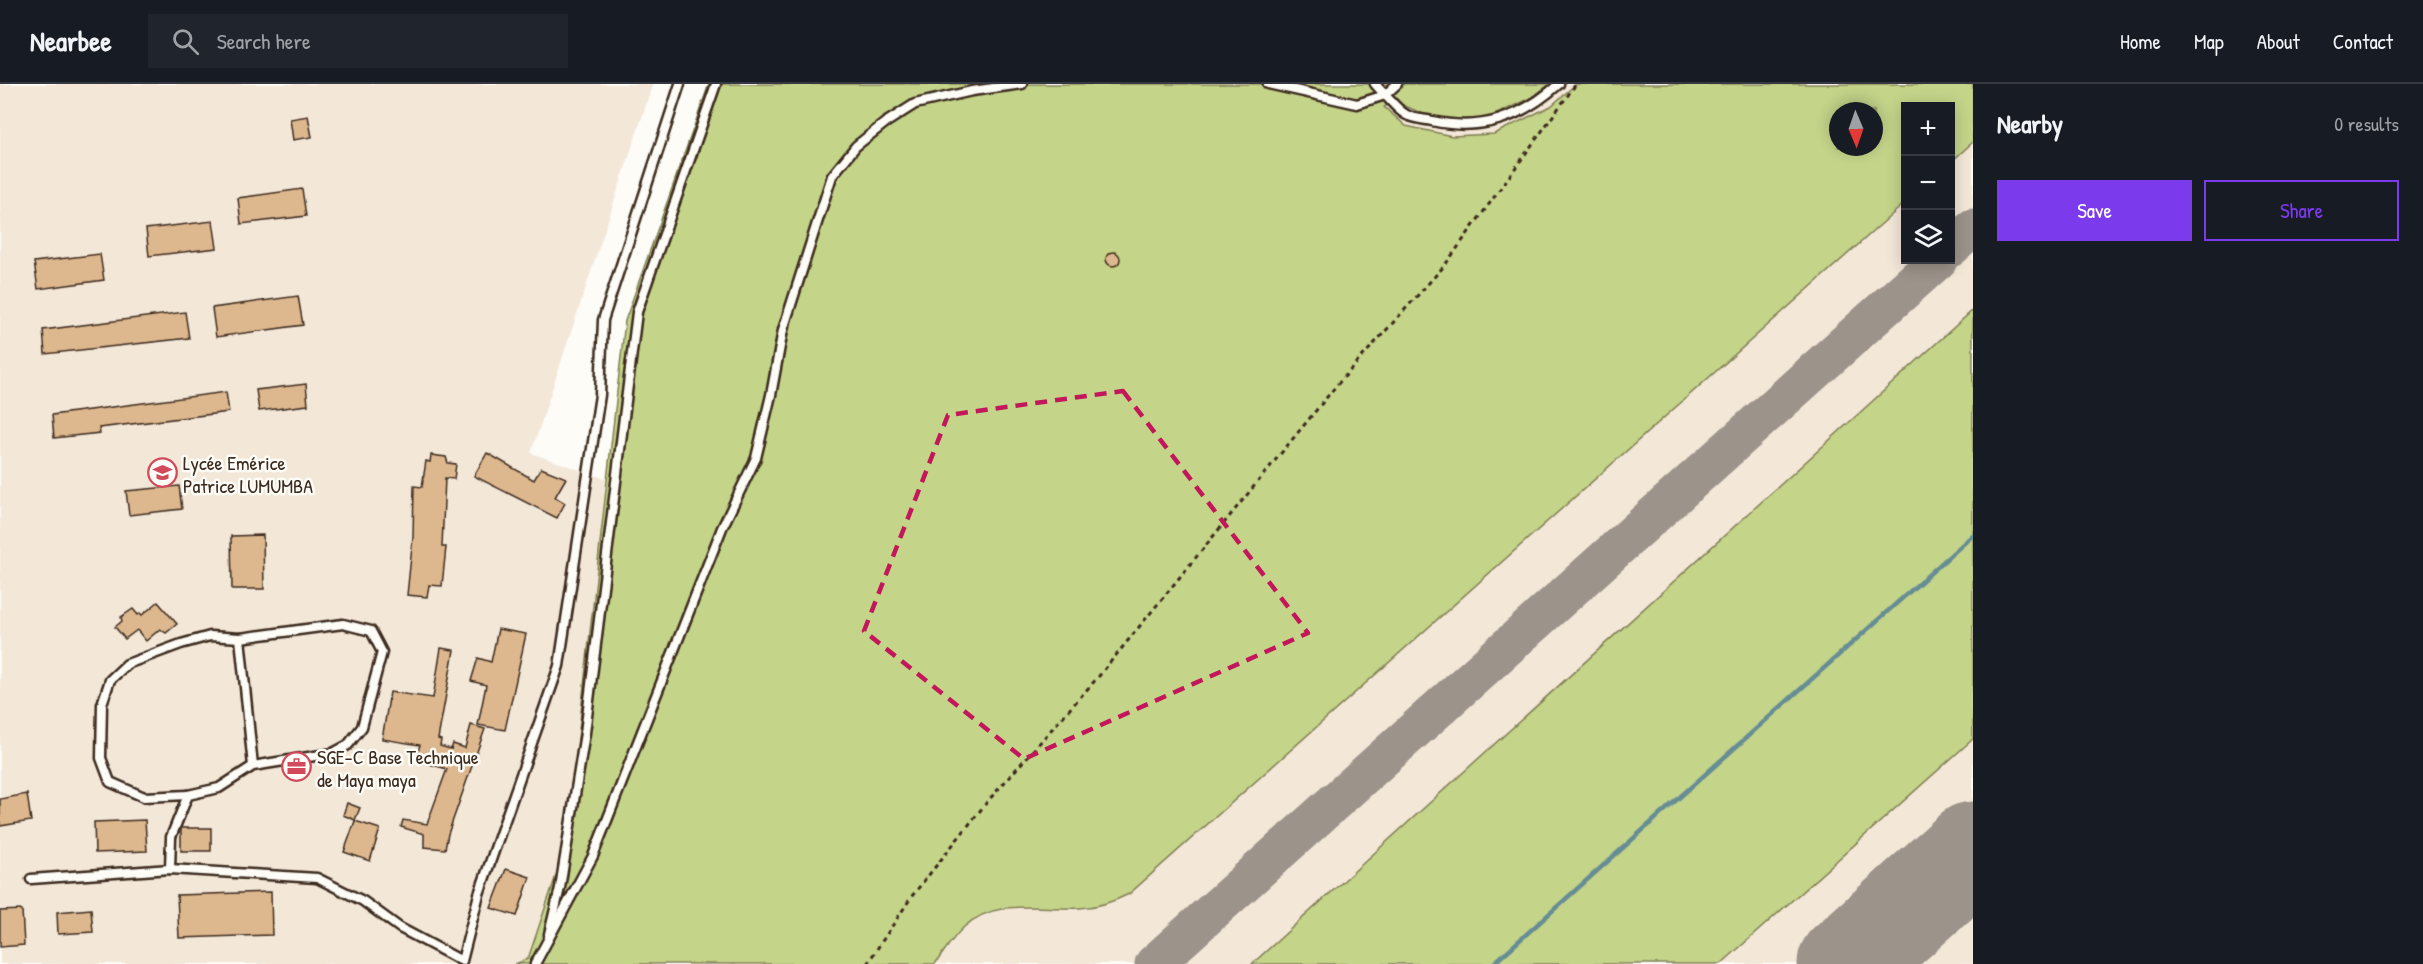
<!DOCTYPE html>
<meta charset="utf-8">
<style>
body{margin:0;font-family:"Patrick Hand",sans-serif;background:#20242c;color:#f1f3f6}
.controls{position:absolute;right:18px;top:18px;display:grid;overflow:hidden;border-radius:0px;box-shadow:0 3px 15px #0003}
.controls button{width:54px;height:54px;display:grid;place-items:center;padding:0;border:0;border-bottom:2px solid #363941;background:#171b24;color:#f1f3f6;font:30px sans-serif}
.compass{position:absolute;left:1829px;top:18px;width:54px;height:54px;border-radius:50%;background:#171b24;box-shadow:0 3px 15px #0003;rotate:178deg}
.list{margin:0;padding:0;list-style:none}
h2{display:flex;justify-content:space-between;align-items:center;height:78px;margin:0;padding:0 24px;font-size:26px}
h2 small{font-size:20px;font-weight:400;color:#9ea1a6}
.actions{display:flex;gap:12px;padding:18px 24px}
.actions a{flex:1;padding:14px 0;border:2px solid #7c3aed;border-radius:0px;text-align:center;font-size:21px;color:#7c3aed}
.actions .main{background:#7c3aed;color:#fff}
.icon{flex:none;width:33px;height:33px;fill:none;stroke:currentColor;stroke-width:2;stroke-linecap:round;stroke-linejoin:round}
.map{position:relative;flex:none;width:1973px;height:880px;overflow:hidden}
header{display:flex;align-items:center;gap:36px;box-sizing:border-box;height:84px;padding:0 30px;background:#171b24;border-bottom:2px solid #363941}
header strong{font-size:28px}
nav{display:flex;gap:33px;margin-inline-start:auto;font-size:21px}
.search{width:420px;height:54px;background:#20242c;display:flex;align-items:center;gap:15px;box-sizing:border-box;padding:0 21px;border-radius:0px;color:#9ea1a6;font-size:22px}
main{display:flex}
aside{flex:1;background:#171b24}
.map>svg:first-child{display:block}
.built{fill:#f3e7d8;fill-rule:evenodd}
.green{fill:#c4d489;stroke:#807f54;stroke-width:1.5;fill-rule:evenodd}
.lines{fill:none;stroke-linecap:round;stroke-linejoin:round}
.stream{stroke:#668d94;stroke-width:4.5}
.taxiway{stroke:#9c938a;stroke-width:39}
.runway{stroke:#9c938a;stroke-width:99}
.building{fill:#ddb78e;stroke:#3b2a1e;stroke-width:1.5}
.service-casing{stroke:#3b2a1e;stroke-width:13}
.path{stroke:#3b2a1e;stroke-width:3;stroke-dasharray:4.5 4.5;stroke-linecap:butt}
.service{stroke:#fdfcf7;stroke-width:8}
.marked{fill:none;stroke:#c2185b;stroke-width:4.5;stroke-dasharray:12 8;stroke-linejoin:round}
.labels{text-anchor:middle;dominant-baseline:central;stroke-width:5;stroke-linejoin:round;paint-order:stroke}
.poi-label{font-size:20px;fill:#3b2a1e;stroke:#fdfcf7;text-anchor:start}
</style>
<header>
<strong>Nearbee</strong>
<div class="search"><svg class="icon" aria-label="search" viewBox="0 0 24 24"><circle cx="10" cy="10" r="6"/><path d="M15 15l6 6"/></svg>Search here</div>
<nav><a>Home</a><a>Map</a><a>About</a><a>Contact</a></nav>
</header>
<main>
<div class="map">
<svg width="1973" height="880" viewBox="0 0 1973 880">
<rect width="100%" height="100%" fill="#fdfcf7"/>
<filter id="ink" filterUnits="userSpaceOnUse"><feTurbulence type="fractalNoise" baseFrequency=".0167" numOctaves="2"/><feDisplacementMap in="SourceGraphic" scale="12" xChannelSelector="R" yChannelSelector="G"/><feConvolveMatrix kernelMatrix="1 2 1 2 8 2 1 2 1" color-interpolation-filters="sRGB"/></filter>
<g filter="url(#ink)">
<path class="built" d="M0,0h653l-122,369 75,26 19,-158 84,-237h1264v880h-1973zM1906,22h44v154h-44zM1838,27h36v36h-36z"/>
<g class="green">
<path d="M709,0h841l-21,15 -50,23 -46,-4 -39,-17 -10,6 22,19 46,10 42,-2 57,-28 25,-22h397v58l-22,20 -1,-56h-44l-1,97 -776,691c-16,8 -31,13 -49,14 -39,2 -84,-11 -116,19 -11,10 -20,25 -29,37h-420l13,-5 38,-113 59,-525zM1838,27h36v36h-36z"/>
<polygon points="1973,226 1973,655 1721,880 1252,880"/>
</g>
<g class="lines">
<polyline class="stream" points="1493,880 1973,451"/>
<g class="taxiway">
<polyline points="1950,164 1973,144"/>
<polyline points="1154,880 1938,176"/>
</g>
<polyline class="runway" points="1847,880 1973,767"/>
</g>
<g class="building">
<polygon points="308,32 312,53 293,56 290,35"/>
<polygon points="302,105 306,132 241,140 238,114"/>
<polygon points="213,137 217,164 149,172 146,145"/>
<circle cx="1113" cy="175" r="7"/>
<polygon points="100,170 104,196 38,205 34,178"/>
<polygon points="298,212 303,241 216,253 212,224"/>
<polygon points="185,228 189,254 45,270 43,246"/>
<polygon points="306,300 308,321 259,327 256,306"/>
<polygon points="226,308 229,328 99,344 100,349 54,354 52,331"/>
<polygon points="487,369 534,396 541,384 566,394 555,413 565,419 557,434 474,392"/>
<polygon points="431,371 446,373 448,379 456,380 454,395 445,394 442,463 446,463 442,502 429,501 427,513 407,511 413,453 414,402 422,403 426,377 430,378"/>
<polygon points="179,402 182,425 129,431 126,407"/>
<polygon points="263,451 264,505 232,505 231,452"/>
<polygon points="158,518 177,540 166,549 160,545 146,557 137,546 125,555 115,543 122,537 121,533 133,525 138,531 140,529 142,531"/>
<polygon points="498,545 526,550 505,646 478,641 486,601 471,597 478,574 491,578"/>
<polygon points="441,564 454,566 438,655 441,656 440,662 451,665 453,660 465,664 471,641 485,645 448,750 445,765 424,763 424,750 401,743 403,736 427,740 447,685 415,676 420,661 382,655 390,608 433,614"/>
<polygon points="27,710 31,737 0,742 0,715"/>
<polygon points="347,719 360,724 355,736 343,731"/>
<polygon points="145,736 147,767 95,769 94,738"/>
<polygon points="355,737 380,745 370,777 344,768"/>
<rect x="181" y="744" width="30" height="23"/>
<polygon points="506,785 530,793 517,832 491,824"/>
<polygon points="271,808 272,851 179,854 177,811"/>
<polygon points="91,825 93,848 58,850 57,828"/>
<polygon points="22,826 24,861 0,863 0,827"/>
</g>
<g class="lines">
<defs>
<g id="service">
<path d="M1268,0l89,20 28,-9c6,6 13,15 20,19 7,5 19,5 27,7 50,11 89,-3 127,-37"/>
<polyline points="1375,0 1385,11 1397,0"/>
<polyline points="188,711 144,713 110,698 101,674 102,620 110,596 127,580 181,560 210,552 240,554"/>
<polyline points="170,785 171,753 188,711 219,704 253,682 333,669 348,661 362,643 382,568 371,547 343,540 240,554 253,682"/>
<polyline points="31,795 170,785 317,794 363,817 400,844 462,877 479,810 559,582 600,311 603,236 680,0"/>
<polyline points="549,850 560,804 585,649 637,228 716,0"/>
<polyline points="535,880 593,772 722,444 756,374 771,311 783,246 832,92 856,62 885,39 915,20 972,7 1022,0"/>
</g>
</defs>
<use href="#service" class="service-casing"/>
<polyline class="path" points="867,880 912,812 987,718 1099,592 1336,302 1445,181 1576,0"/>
<use href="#service" class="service"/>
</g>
</g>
<path class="marked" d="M1123,307l185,242 -284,126 -160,-128 84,-216z"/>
<defs>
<symbol id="school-ring" viewBox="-11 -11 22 22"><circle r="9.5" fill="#fdfcf7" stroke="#d1495b" stroke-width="1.5"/><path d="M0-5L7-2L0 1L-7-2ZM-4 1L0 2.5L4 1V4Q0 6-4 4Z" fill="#d1495b"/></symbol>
<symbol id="office-ring" viewBox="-11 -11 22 22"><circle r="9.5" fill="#fdfcf7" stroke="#d1495b" stroke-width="1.5"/><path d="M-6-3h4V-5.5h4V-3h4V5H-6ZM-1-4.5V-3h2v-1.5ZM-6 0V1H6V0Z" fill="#d1495b"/></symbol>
</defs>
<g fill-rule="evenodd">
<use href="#school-ring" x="146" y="372" width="33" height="33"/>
<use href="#office-ring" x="280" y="666" width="33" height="33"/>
</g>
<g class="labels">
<g class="poi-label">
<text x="183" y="378">Lycée Emérice<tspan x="183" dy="23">Patrice LUMUMBA</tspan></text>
<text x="317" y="672">SGE-C Base Technique<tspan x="317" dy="23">de Maya maya</tspan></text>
</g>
</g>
</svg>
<div class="controls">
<button>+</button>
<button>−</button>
<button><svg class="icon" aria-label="layers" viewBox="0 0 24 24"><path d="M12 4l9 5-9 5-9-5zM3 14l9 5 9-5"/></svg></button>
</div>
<svg class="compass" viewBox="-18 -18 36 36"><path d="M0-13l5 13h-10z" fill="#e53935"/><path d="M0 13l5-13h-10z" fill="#9ea1a6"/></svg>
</div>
<aside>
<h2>Nearby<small>0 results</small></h2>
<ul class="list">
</ul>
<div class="actions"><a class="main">Save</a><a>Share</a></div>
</aside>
</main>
